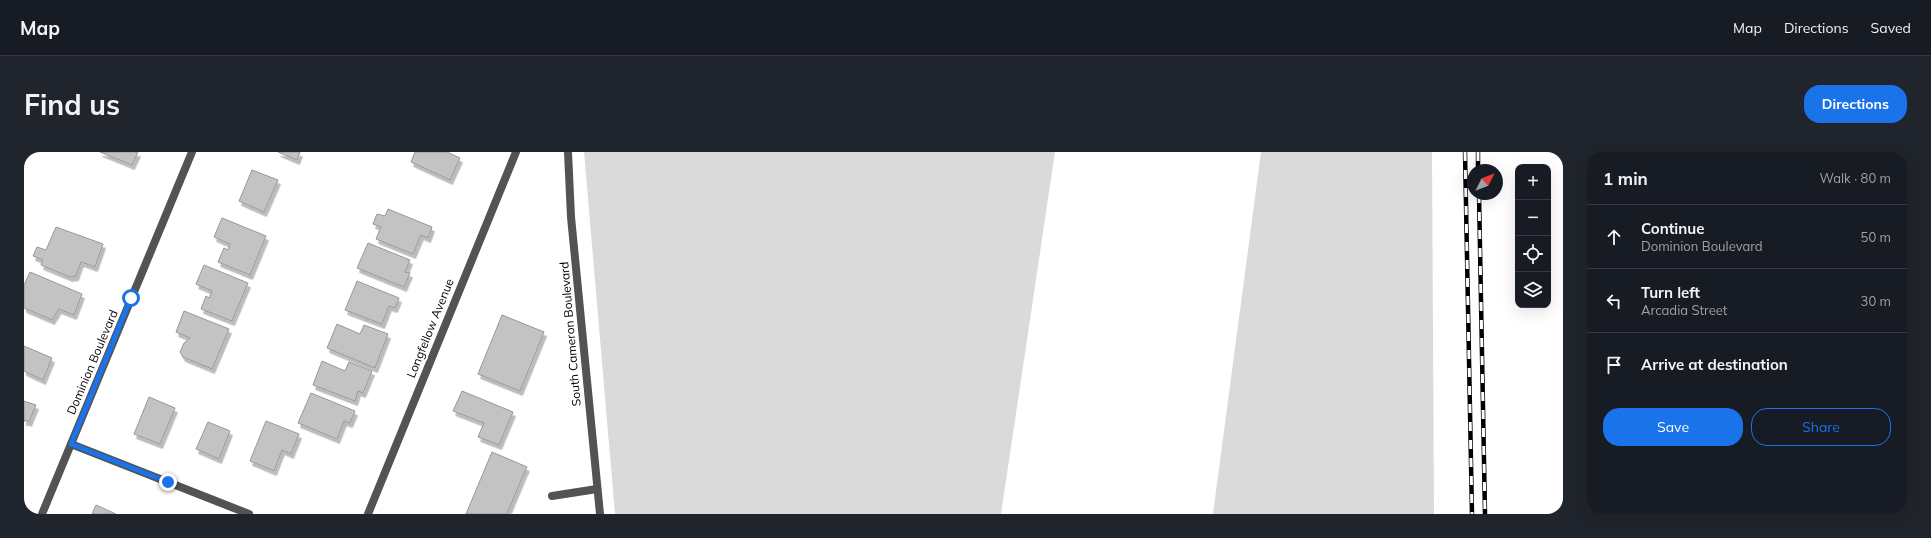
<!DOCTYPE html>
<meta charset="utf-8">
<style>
body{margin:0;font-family:Mulish,sans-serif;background:#20242c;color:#f1f3f6}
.controls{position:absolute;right:12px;top:12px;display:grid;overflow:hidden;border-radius:8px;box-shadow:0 4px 16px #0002}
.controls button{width:36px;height:36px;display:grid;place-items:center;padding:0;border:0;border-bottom:1px solid #363941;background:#171b24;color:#f1f3f6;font:20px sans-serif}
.compass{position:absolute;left:1443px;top:12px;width:36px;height:36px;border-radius:50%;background:#171b24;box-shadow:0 4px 16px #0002;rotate:48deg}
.stop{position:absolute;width:12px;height:12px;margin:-9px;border:3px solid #1a73e8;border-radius:50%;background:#fff}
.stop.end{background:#1a73e8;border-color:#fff;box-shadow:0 1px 4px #0008}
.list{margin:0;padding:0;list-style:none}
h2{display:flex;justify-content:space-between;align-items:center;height:52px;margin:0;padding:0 16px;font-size:17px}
h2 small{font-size:13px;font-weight:400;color:#9ea1a6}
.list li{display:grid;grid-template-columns:26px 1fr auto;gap:12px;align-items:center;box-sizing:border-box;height:64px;padding:0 16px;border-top:1px solid #363941}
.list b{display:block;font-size:15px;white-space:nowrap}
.list p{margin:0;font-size:13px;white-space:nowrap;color:#9ea1a6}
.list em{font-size:13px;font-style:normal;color:#9ea1a6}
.actions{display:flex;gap:8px;padding:12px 16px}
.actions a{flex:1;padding:9px 0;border:1px solid #1a73e8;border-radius:16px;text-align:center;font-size:14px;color:#1a73e8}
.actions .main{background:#1a73e8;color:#fff}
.icon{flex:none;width:22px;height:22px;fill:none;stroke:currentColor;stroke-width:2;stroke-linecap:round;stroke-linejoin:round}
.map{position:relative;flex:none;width:1539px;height:362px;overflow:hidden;border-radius:16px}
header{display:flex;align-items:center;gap:24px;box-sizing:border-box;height:56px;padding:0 20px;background:#171b24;border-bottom:1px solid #363941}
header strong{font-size:19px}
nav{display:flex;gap:22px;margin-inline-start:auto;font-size:14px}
.intro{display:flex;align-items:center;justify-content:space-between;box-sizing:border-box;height:96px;padding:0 24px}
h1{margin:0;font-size:28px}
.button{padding:10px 18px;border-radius:16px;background:#1a73e8;color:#fff;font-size:14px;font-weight:700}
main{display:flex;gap:24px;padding:0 24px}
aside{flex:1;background:#171b24;border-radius:16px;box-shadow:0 4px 16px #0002}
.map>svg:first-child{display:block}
.green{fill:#dadada}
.building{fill:#c3c3c3;stroke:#979797;filter:url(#shadow)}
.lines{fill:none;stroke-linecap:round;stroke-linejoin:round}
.service{stroke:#535353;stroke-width:8}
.minor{stroke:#535353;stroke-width:8}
.tertiary{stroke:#535353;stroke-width:8}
.rail-casing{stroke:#000;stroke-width:4.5}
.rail{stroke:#fff;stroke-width:3;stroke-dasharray:9;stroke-linecap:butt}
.route{stroke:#1a73e8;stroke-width:5}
.labels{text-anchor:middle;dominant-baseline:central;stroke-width:4;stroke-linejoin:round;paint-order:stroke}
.street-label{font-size:12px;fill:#000;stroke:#fff}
</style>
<header>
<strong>Map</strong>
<nav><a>Map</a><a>Directions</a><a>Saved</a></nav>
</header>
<div class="intro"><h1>Find us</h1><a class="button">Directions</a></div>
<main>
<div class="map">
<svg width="1539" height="362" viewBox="0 0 1539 362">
<defs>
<filter id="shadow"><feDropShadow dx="2.5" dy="4.5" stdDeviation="0" flood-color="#0004"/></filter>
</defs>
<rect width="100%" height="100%" fill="#fff"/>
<g class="green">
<polygon points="560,0 1031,0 977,362 591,362"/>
<polygon points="1237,0 1408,0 1410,362 1189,362"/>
</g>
<g class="building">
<polygon points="76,0 114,0 108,13"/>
<polygon points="254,0 276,0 273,8"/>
<polygon points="391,0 423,0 436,6 426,28 387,10"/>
<polygon points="228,18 254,28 240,60 215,49"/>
<polygon points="364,57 408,75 404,86 397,83 389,102 352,87 357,75 349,72 353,62 361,64"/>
<polygon points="198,66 242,84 226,123 194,110 200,96 204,98 206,92 190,85"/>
<polygon points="32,75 79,92 71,115 57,110 52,124 46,125 17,113 19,108 9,104 13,95 22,98"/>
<polygon points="344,91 386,108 381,120 386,121 380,135 333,116"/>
<polygon points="180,113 224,131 208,169 177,157 182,144 185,146 188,139 172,132"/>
<polygon points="6,120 58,142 50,163 35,157 28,168 0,156 0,133"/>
<polygon points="333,129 375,146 371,156 365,154 358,172 321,158"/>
<polygon points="160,159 205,177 188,217 159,205 156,200 160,191 166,186 152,180"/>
<polygon points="478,163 520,180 496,239 454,222"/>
<polygon points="313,172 336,182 340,173 364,182 351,216 303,196"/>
<polygon points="0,194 28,206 19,228 0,219"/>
<polygon points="298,209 321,219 325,210 348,219 339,241 334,239 331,249 289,233"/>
<polygon points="438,239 489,260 475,293 454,285 460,271 429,259"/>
<polygon points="287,241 331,259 326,271 320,269 313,287 274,271"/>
<polygon points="125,245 151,256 136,292 110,282"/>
<polygon points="0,249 12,253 5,270 1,268 0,270"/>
<polygon points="242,269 275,282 267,302 258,298 250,319 226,309"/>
<polygon points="184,270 206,279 195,307 172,297"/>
<polygon points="468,300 503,315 500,321 483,362 442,362"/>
<polygon points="72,353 92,362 68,362"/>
</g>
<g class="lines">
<polyline class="service" points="528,344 573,337"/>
<g class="minor">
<polyline points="544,0 547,65 576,362"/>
<polyline points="47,292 225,362"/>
<polyline points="344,362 492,0"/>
</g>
<polyline class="tertiary" points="18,362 168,0"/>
<defs>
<g id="rail">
<polyline points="1441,0 1448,362"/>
<polyline points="1454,0 1454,18"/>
<polyline points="1455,42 1461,362"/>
</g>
</defs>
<use href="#rail" class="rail-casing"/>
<use href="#rail" class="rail"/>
</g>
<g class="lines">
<polyline class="route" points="107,146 47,292 144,330"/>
</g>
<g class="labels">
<g class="street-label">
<text transform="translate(406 176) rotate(-68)">Longfellow Avenue</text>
<text transform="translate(546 182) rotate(-95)">South Cameron Boulevard</text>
<text transform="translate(68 210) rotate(-67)">Dominion Boulevard</text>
</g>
</g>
</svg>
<div class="controls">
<button>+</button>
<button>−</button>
<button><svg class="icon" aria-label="locate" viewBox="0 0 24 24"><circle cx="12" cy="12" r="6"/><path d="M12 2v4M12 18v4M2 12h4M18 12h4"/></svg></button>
<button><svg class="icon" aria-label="layers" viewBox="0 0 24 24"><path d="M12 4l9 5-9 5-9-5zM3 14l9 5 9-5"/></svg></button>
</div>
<svg class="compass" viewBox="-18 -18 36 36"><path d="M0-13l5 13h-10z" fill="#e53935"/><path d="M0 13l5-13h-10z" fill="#9ea1a6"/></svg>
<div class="stop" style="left:107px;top:146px"></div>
<div class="stop end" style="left:144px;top:330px"></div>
</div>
<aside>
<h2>1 min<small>Walk · 80 m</small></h2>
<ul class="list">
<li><svg class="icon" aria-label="ahead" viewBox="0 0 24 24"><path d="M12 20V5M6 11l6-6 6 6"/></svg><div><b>Continue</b><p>Dominion Boulevard</p></div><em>50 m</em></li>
<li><svg class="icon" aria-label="left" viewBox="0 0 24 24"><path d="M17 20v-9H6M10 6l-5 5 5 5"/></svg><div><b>Turn left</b><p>Arcadia Street</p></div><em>30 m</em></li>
<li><svg class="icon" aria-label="arrive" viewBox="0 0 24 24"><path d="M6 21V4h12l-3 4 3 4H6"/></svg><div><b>Arrive at destination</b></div></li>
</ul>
<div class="actions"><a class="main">Save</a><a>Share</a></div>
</aside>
</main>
